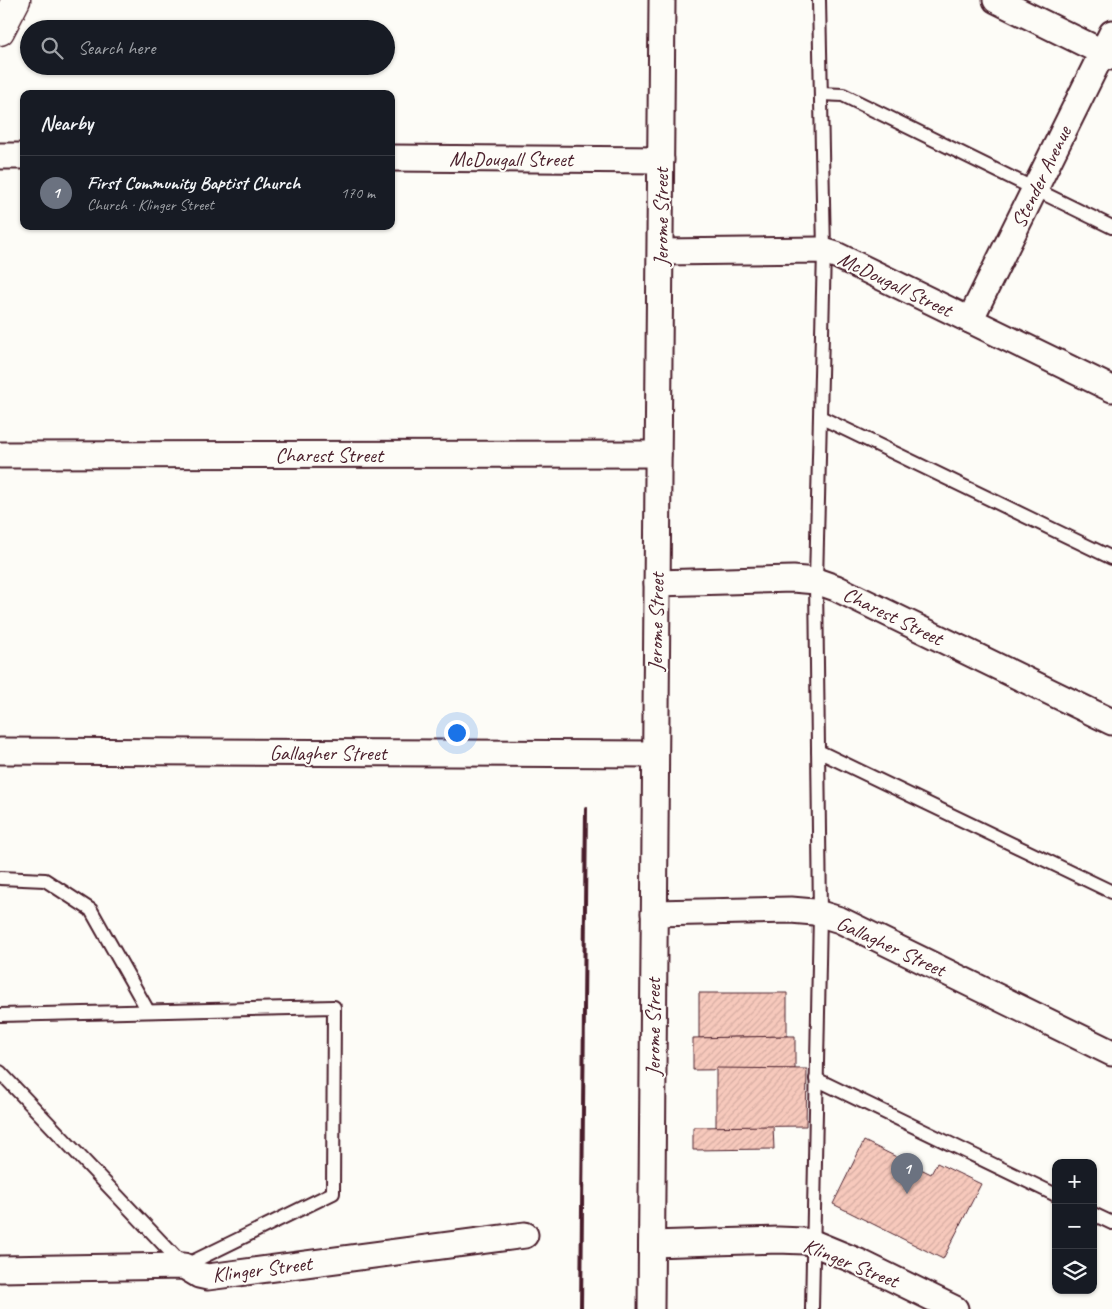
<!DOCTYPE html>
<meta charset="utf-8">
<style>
body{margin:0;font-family:Caveat,sans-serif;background:#20242c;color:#f1f3f6}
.controls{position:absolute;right:15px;bottom:15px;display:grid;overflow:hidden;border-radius:10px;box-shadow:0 1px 4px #0004}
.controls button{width:45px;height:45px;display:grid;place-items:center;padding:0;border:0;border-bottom:1px solid #363941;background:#171b24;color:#f1f3f6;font:25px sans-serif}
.you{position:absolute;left:456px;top:732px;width:18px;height:18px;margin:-12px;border:4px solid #fff;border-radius:50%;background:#1a73e8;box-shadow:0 0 0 8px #1a73e833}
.badge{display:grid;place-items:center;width:32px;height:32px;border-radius:50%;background:#c8321e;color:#fff;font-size:16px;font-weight:700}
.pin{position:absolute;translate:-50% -41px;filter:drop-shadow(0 1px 2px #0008)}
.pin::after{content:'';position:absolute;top:26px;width:18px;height:15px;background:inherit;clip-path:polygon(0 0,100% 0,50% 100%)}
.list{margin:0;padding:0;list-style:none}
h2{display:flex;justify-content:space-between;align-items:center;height:65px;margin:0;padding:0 20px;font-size:21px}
h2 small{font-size:16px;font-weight:400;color:#9ea1a6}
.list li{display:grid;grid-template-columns:32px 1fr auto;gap:15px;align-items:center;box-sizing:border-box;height:75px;padding:0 20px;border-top:1px solid #363941}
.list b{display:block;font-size:19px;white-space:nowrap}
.list p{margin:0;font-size:16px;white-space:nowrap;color:#9ea1a6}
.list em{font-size:16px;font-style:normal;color:#9ea1a6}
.icon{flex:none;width:28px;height:28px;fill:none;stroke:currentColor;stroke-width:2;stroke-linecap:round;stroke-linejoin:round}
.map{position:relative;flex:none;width:1112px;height:1309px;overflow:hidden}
.search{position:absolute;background:#171b24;box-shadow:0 1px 4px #0004;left:20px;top:20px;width:375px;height:55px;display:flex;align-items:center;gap:12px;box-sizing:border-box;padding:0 18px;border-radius:28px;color:#9ea1a6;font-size:19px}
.panel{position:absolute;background:#171b24;box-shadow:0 1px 4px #0004;left:20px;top:90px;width:375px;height:140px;border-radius:10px}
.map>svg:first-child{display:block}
.building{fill:url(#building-hatch);stroke:#4a1f2b}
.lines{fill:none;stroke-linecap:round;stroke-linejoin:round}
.service-casing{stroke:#4a1f2b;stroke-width:16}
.minor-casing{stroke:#4a1f2b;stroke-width:29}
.secondary-casing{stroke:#4a1f2b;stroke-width:31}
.service{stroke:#fdfcf7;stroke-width:12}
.minor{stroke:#fdfcf7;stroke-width:25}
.secondary{stroke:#fdfcf7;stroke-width:28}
.rail{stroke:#4a1f2b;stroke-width:4}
.labels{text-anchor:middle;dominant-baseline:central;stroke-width:4;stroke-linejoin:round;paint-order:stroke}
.street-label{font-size:21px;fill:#4a1f2b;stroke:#fdfcf7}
</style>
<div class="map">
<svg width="1112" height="1309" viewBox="0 0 1112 1309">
<defs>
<pattern id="building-hatch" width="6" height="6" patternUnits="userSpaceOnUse" patternTransform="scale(1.25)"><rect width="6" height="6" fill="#f7c9bc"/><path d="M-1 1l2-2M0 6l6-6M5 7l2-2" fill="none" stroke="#d5aca2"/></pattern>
</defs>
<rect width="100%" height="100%" fill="#fdfcf7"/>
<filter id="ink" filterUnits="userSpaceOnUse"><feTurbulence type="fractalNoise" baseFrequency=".02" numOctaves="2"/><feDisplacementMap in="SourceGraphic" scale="10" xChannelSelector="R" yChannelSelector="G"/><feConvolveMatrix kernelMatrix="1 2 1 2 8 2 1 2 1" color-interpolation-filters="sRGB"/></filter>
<g filter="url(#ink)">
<g class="building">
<polygon points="699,993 787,993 787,1036 699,1038"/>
<polygon points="787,1036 795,1036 795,1069 693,1070 693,1038"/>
<polygon points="716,1068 807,1069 806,1126 716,1127"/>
<polygon points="773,1126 774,1149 693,1150 693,1127"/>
<polygon points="864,1141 931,1174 937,1163 981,1184 943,1259 833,1204"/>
</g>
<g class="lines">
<defs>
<g id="service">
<polyline points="821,94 843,95 1112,227"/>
<polyline points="820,417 1112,558"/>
<polyline points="818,751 1112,892"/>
<polyline points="0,878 45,880 91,910 148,1011"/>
<polyline points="0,1015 334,1007 333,1193 184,1266 0,1072"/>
<polyline points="816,1079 1056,1195"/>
<polyline points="1093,1214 1112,1223"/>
<polyline points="812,1309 820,914 816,581 824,251 819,0"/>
</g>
<g id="minor">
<polyline points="996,0 1112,57"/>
<polyline points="0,156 24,156"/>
<polyline points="391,158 661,160"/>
<polyline points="661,252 820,250 836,255 1112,389"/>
<polyline points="970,320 1112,33"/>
<polyline points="0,455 658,454"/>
<polyline points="657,583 793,579 816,581 836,588 1112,722"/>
<polyline points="0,751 655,754"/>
<polyline points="654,913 791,910 814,912 840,920 1112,1053"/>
<polyline points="652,1244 778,1240 804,1241 813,1243 859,1262 955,1309"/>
<polyline points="0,1269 184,1266 199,1275 208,1277 525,1235"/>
<polyline points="651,1309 662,0"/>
</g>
<polyline id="secondary" points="0,31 16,0"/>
</defs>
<use href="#service" class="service-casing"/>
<use href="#minor" class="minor-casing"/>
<use href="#secondary" class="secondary-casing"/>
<use href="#service" class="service"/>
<use href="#minor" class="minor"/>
<use href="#secondary" class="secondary"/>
<polyline class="rail" points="581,1309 586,808"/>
</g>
</g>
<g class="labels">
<g class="street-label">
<text x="511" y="159">McDougall Street</text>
<text transform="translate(1041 177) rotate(-64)">Stender Avenue</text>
<text transform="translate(661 217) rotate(-90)">Jerome Street</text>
<text transform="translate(895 284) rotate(26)">McDougall Street</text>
<text x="329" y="455">Charest Street</text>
<text transform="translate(893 616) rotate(26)">Charest Street</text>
<text transform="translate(656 622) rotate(-89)">Jerome Street</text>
<text x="328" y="753">Gallagher Street</text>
<text transform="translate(891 946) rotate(25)">Gallagher Street</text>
<text transform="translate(653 1027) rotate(-90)">Jerome Street</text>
<text transform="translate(851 1263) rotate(22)">Klinger Street</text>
<text transform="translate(262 1269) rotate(-7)">Klinger Street</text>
</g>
</g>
</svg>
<div class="controls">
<button>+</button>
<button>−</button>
<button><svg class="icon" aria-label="layers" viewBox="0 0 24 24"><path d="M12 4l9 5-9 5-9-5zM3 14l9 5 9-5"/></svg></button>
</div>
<div class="you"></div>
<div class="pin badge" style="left:907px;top:1194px;background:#6b7280">1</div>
<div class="search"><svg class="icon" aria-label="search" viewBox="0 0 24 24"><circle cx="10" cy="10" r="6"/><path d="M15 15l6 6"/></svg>Search here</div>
<section class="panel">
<h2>Nearby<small></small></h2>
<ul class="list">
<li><span class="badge" style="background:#6b7280">1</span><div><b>First Community Baptist Church</b><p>Church · Klinger Street</p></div><em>170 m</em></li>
</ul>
</section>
</div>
